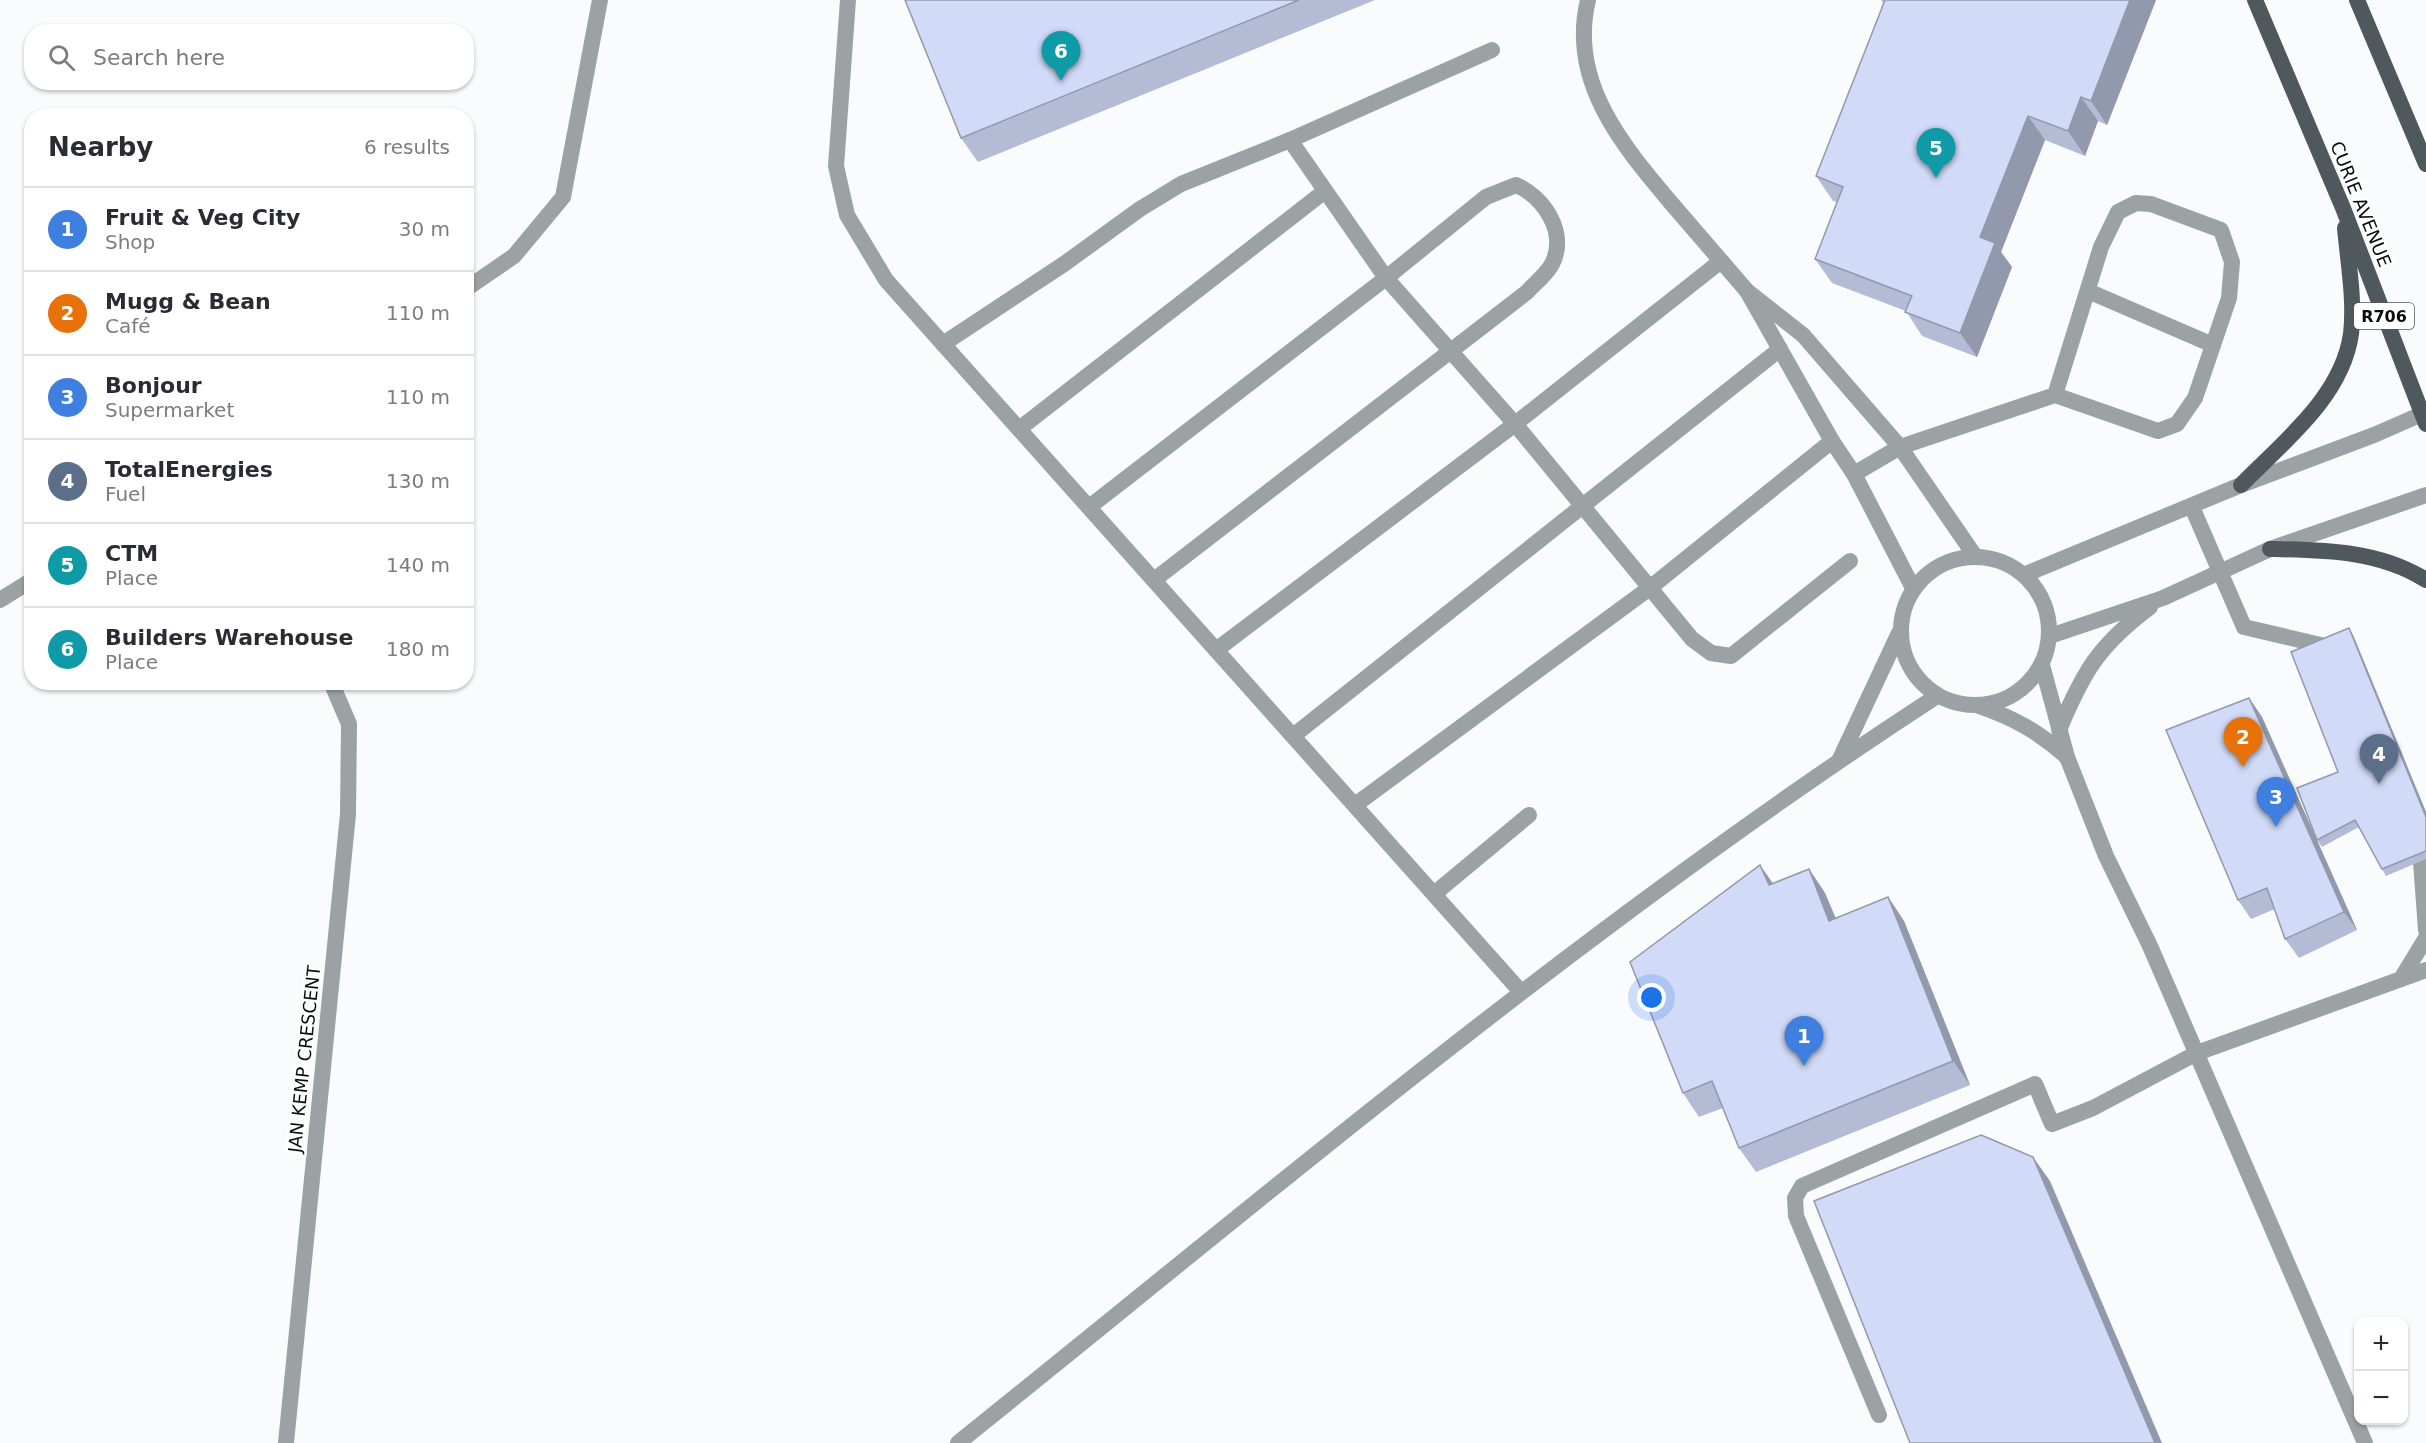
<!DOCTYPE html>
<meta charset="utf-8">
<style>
body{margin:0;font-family:"DejaVu Sans",sans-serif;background:#f2f2f3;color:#2b2b33}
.controls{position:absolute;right:18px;bottom:18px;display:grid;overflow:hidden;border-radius:12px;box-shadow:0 2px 4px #0004}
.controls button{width:54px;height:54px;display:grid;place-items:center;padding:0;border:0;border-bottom:2px solid #e1e1e2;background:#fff;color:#2b2b33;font:30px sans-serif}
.you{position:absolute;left:1652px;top:998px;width:21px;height:21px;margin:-15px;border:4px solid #fff;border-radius:50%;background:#1a73e8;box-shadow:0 0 0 9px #1a73e833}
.badge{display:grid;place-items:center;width:39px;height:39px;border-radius:50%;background:#d93025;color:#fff;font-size:20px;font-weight:700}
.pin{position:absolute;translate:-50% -50px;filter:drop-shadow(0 2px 3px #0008)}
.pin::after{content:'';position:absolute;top:32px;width:21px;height:18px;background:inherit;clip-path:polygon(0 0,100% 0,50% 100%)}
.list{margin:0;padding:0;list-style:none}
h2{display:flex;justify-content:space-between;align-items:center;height:78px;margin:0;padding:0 24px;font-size:26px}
h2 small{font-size:20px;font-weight:400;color:#7c7c81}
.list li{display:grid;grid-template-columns:39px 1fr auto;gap:18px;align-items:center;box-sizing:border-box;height:84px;padding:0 24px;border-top:2px solid #e1e1e2}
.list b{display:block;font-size:22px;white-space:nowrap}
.list p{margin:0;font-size:20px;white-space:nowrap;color:#7c7c81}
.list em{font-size:20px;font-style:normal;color:#7c7c81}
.icon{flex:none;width:33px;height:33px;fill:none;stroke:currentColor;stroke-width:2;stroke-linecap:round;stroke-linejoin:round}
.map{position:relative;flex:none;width:2426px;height:1443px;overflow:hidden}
.search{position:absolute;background:#fff;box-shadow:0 2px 4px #0004;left:24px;top:24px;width:450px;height:66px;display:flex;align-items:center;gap:15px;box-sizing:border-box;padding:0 21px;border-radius:24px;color:#7c7c81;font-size:22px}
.panel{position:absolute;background:#fff;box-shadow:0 2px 4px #0004;left:24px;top:108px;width:450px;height:582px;border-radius:24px}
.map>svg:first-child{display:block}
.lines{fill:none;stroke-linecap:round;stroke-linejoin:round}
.service{stroke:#9ca1a3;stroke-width:16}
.minor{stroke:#9ca1a3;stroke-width:16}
.primary{stroke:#4f585c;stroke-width:16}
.wall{fill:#b4bbd4}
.shaded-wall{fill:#9299ac}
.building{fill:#d1daf6;stroke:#9299ac;stroke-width:1.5}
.labels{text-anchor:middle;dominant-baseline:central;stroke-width:5;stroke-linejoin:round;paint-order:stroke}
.shield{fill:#fff;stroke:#545658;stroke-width:1.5}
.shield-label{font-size:16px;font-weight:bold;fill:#0a0d10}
.street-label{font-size:18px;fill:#0a0d10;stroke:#fff}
</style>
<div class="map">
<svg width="2426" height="1443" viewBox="0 0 2426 1443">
<rect width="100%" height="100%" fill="#fafbfd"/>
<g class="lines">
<g class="service">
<polyline points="848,0 836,166 847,215 886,280 1521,992"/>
<path d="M1588,0c-20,82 35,146 84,204 25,29 50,58 75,87"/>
<polyline points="1290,140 1492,50"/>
<polyline points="2088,291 2213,345"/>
<polyline points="943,344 1064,264 1140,209 1181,184 1290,140 1386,278 1515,424 1692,639 1711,653 1731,656 1850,561"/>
<polyline points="1019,429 1325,191"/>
<polyline points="1854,474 1900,447 2055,395 2158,431 2177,424 2195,398 2229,298 2232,262 2221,230 2151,204 2136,203 2118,212 2101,247 2055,395"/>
<path d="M1089,507l297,-229 100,-81 30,-12c28,12 52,48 36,79 -5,10 -17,19 -25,28l-373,288"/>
<polyline points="2192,507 2244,627 2325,646"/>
<circle cx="1975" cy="631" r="74"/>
<polyline points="2026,574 2241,485 2374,435 2422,414"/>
<polyline points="1913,588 1854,474 1832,441 1747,291 1803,335 1900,447 1975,556"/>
<polyline points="2050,636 2163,598 2270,549 2426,495"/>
<polyline points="1216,650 1515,424 1721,261"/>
<polyline points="2042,665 2067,757 2106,856 2150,946 2365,1443"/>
<path d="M1979,706c35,12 60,26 88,51"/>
<path d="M2059,730c24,-58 40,-85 91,-123"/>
<polyline points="1293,736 1780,349"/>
<polyline points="1840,759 1899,633"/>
<polyline points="1355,805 1651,587 1832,441"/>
<polyline points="2421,862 2426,930"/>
<polyline points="1434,894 1529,815"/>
<polyline points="2401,979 2426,938"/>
<polyline points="1879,1415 1796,1216 1795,1198 1802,1186 2035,1084 2052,1124 2093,1108 2197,1053 2426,970"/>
<path d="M958,1443c320,-257 634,-523 979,-747"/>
</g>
<g class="minor">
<polyline points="466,289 514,256 563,197 600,0"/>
<polyline points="0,600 32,580"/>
<polyline points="286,1443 348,814 349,724 331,682"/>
</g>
<g class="primary">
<polyline points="2255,0 2343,208 2426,424"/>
<polyline points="2357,0 2426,164"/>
<path d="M2241,485c42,-43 101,-88 110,-151 4,-34 -3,-72 -6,-106"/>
<path d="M2270,549c53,1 109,1 156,31"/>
</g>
</g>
<g class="wall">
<polygon points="905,0 1375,0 978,162 961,138"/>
<polygon points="1881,0 2156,0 2107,125 2098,121 2085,156 2045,140 2001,252 2012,267 1977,357 1922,336 1906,311 1832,283 1815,259 1837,202 1833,201 1816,176 1884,4"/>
<polygon points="2353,635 2426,812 2426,859 2386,876 2382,869 2359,827 2322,847 2317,840 2338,772"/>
<polygon points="2249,698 2262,717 2357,930 2299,958 2285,939 2275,909 2251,919 2238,900"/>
<polygon points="1809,869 1825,893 1836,918 1888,897 1904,921 1970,1085 1756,1172 1739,1148 1723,1108 1699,1117 1683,1093 1773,884"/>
</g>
<g class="shaded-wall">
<polygon points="2130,0 2156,0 2107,125 2091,101"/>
<polygon points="2081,97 2098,121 2085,156 2068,131"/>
<polygon points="2028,116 2045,140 2001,252 2012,267 1977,357 1960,333 1980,237"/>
<polygon points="2349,628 2353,635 2426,812 2426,817"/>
<polygon points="2249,698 2262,717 2357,930 2344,912"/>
<polygon points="1760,865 1777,889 1769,885"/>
<polygon points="1809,869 1825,893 1846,945 1829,921"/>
<polygon points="1888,897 1904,921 1970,1085 1953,1061"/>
<polygon points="2033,1157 2050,1181 2162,1443 2155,1443"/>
</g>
<g class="building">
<polygon points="905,0 1299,0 961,138"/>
<polygon points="1885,0 2130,0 2091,101 2081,97 2068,131 2028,116 1980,237 1995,243 1960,333 1905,312 1912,296 1815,259 1843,187 1816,176"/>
<polygon points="2349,628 2426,817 2426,851 2382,869 2355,820 2317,840 2297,788 2338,772 2291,652"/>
<polygon points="2249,698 2344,912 2285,939 2267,888 2238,900 2166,730"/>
<polygon points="1760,865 1769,885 1809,869 1829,921 1888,897 1953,1061 1739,1148 1712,1081 1683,1093 1630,962"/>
<polygon points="1981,1135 2033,1157 2155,1443 1910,1443 1814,1201"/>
</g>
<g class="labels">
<rect class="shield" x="2354" y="303" width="60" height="26" rx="4.5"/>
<g class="shield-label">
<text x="2384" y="316">R706</text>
</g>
<g class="street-label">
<text transform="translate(2361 204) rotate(68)">CURIE AVENUE</text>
<text transform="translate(304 1059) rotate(-84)">JAN KEMP CRESCENT</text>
</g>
</g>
</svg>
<div class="controls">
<button>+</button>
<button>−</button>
</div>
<div class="you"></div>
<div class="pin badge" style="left:1804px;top:1066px;background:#3f7fe0">1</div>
<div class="pin badge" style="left:2243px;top:767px;background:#e8710a">2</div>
<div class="pin badge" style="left:2276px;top:827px;background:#3f7fe0">3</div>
<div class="pin badge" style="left:2379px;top:784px;background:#5c6f8a">4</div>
<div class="pin badge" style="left:1936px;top:178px;background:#0f9aa8">5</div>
<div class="pin badge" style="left:1061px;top:81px;background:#0f9aa8">6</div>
<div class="search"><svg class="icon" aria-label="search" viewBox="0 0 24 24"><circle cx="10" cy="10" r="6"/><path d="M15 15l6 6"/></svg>Search here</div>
<section class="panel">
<h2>Nearby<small>6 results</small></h2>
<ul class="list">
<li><span class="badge" style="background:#3f7fe0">1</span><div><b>Fruit &amp; Veg City</b><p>Shop</p></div><em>30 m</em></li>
<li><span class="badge" style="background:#e8710a">2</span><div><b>Mugg &amp; Bean</b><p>Café</p></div><em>110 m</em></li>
<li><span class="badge" style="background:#3f7fe0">3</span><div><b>Bonjour</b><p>Supermarket</p></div><em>110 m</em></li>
<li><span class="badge" style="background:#5c6f8a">4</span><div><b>TotalEnergies</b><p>Fuel</p></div><em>130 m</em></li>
<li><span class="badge" style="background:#0f9aa8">5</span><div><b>CTM</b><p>Place</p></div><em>140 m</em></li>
<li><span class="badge" style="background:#0f9aa8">6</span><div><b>Builders Warehouse</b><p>Place</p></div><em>180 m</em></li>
</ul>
</section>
</div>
